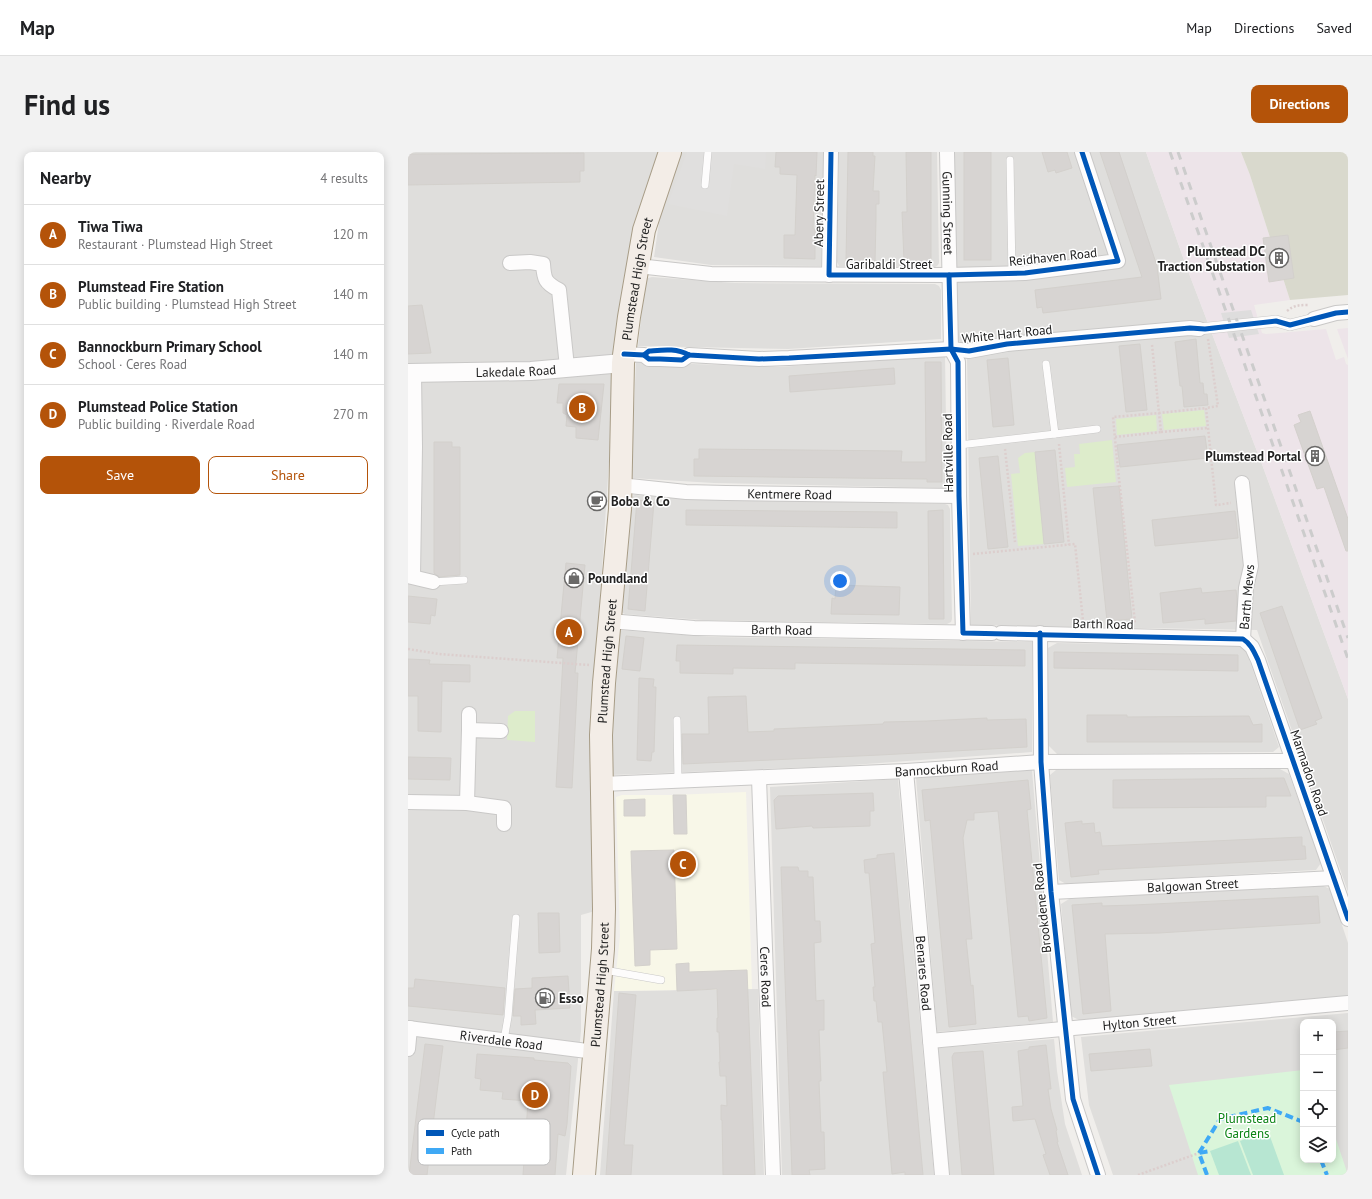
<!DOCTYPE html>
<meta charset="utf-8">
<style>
body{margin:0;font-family:"PT Sans",sans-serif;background:#f2f2f2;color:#202124}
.controls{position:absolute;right:12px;bottom:12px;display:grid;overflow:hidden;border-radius:8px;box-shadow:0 2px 10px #0003}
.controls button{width:36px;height:36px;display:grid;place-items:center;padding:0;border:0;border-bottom:1px solid #e0e0e0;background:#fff;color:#202124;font:20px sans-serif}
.you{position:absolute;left:432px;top:429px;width:14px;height:14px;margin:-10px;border:3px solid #fff;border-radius:50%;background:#1a73e8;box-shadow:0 0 0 6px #1a73e833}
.badge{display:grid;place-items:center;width:26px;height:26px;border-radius:50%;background:#b45309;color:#fff;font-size:13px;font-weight:700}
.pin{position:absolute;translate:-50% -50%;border:2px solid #fff;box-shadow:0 1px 4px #0006}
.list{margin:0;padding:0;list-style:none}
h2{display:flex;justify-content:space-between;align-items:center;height:52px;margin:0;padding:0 16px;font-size:17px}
h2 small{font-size:13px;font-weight:400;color:#757577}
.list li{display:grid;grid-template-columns:26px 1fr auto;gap:12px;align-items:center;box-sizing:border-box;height:60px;padding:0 16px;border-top:1px solid #e0e0e0}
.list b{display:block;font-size:15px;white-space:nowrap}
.list p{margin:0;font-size:13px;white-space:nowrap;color:#757577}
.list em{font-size:13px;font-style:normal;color:#757577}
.actions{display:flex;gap:8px;padding:12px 16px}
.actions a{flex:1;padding:9px 0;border:1px solid #b45309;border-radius:8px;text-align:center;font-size:14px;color:#b45309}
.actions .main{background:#b45309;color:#fff}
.icon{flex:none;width:22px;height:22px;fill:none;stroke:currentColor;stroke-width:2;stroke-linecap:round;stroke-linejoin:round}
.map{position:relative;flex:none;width:940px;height:1023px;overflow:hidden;border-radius:8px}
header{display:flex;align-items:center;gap:24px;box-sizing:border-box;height:56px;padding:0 20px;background:#fff;border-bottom:1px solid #e0e0e0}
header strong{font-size:19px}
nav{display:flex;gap:22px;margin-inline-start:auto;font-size:14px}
.intro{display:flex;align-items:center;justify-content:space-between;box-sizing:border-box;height:96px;padding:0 24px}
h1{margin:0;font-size:28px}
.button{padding:10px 18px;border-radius:8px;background:#b45309;color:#fff;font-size:14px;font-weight:700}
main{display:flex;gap:24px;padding:0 24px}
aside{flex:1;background:#fff;border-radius:8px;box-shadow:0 2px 10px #0003}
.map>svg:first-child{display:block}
.residential{fill:#dfdedc;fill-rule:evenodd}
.industrial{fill:#ede4e9}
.education{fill:#f8f7e8}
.construction{fill:#d9d9cd}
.grass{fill:#ddeccb}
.park{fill:#daf5da}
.pitch{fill:#b7e6d2}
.parking{fill:#e0dfde}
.pier{fill:#dedddd}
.building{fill:#d7d4d2;stroke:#d3d0cc}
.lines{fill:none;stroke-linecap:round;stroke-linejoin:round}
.service-casing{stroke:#c9c8c7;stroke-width:8}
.pedestrian-casing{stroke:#c9c8c7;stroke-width:12}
.minor-casing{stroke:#c9c8c7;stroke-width:16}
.tertiary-casing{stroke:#c9c8c7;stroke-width:20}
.primary-casing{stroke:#a79c86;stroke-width:24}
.path{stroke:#dccecd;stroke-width:2.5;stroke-dasharray:2 2;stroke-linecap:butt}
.service{stroke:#fdfcfc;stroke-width:7}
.pedestrian{stroke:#fdfcfc;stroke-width:11}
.minor{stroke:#fdfcfc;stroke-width:14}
.tertiary{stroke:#fdfcfc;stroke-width:18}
.primary{stroke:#f3ede7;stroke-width:22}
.rail{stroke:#ccc;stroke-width:3;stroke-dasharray:8 8;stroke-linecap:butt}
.quiet{stroke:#3fa9f5;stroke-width:4;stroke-dasharray:8 4;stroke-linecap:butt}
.cycleway-casing{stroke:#fff;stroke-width:8}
.cycleway{stroke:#0057b8;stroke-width:5}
.labels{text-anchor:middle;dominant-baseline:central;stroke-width:3;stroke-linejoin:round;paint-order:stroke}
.street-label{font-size:13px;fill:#222;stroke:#fff}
.poi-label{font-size:13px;font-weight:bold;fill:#222;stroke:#fff;text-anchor:start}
.park-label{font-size:13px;fill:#0c8416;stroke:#fff}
.key{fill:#fff;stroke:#bdbdbd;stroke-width:1}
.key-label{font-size:11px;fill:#222}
</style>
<header>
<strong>Map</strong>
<nav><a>Map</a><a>Directions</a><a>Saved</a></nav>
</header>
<div class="intro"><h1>Find us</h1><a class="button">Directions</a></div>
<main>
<aside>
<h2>Nearby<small>4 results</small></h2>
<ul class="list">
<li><span class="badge">A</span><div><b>Tiwa Tiwa</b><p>Restaurant · Plumstead High Street</p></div><em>120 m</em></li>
<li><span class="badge">B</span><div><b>Plumstead Fire Station</b><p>Public building · Plumstead High Street</p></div><em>140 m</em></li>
<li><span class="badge">C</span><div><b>Bannockburn Primary School</b><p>School · Ceres Road</p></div><em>140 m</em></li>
<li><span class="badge">D</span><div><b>Plumstead Police Station</b><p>Public building · Riverdale Road</p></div><em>270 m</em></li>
</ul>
<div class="actions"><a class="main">Save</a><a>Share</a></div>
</aside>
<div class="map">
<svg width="940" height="1023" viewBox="0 0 940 1023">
<rect width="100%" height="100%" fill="#f0eeeb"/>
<g class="residential">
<polygon points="0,0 254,0 235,48 216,125 209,186 182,602 187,759 173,763 173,879 158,1023 0,1023"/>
<polygon points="274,0 416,0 413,114 303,113 246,105 252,63"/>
<polygon points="431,0 529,0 531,111 530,113 527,115 431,114 429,110"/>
<polygon points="546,0 738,0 777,111 855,315 940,547 940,740 849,478 563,473 559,205 550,186"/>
<polygon points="244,125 326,131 527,132 531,134 533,138 533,187 380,197 230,194 237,129 240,126"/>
<polygon points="537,203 539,336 306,331 223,326 228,210 372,215"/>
<polygon points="227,343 274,347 537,352 540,353 542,357 544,467 543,470 539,472 294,468 217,462 213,460 222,344"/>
<polygon points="210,478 304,485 624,490 624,600 430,614 203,623 204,553"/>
<polygon points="649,491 831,494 838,498 871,595 865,600 649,602 640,593 640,496"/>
<polygon points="872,617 881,622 913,711 908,718 658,732 651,728 642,623 648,618"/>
<polygon points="624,618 645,870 529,880 508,626"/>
<polygon points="490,627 526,1023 374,1023 362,635"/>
<polygon points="913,733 922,737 940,791 940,844 671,868 663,864 653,752 661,747"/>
<polygon points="350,837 356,1023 192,1023 206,839"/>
<path d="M940,861v162h-235l-24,-70 -8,-68zM895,870h30v138h-30z"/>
<polygon points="646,887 649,919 657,972 674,1023 541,1023 530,896"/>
</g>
<g class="industrial">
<polygon points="738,0 833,0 842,23 882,148 846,153 854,181 858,182 918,177 928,208 936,205 938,212 940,213 940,547 855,315 777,111"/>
<polygon points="940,176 940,207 929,177"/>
</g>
<polygon class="education" points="338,640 344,837 206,839 212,784 208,645 214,643 265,643"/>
<polygon class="construction" points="833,0 940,0 940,143 882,148 842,23"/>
<g class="grass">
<polygon points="796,258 798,274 756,278 754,262"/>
<polygon points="748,263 749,279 709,283 708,267"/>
<polygon points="704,288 708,330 659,335 657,316 667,315 666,302 672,302 671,292"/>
<polygon points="627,300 636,392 610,394 603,322 612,321 610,306 617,301"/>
<polygon points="107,559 127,559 127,590 99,588 100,564"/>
</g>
<polygon class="park" points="895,918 895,1008 925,1008 925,978 940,1023 790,1023 761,933"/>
<g class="pitch">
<polygon points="860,979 876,1023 845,1023 832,989"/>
<polygon points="830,989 843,1023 811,1023 802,999"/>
</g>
<polygon class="parking" points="279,0 358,0 357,17 326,12 319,64 260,52"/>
<polygon class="pier" points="843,158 851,182 821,186 813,161"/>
<g class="building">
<polygon points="368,0 409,0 408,24 407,23 405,77 407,77 407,107 376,106 376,83 387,83 389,23 372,22 372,15 367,15"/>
<polygon points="440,0 465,0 465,4 467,4 465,39 471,39 471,52 468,52 468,67 467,110 438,109"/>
<polygon points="498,0 523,0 523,109 496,109 494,60 499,60"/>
<rect x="556" y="0" width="27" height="108"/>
<polygon points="634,0 659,0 664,16 648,21 647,18 640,20"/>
<polygon points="692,0 711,0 749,114 753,147 635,161 634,155 629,156 627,138 734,125"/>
<polygon points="176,1 176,19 172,19 172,30 0,33 0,2"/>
<polygon points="880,83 886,126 861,130 855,86"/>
<polygon points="14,153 23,201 0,202 0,154"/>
<polygon points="788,187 792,231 795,231 796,242 799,242 800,253 776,255 774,234 772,234 767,190"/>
<polygon points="732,192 739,258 718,260 711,194"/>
<polygon points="600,206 606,273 585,275 579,208"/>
<polygon points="517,210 533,210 534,330 519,330 519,327 286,324 286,307 291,307 291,297 494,299 493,310 518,310"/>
<polygon points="486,216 487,232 382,240 381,224"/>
<polygon points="151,232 196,232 190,288 168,286 168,275 158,274 159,263 155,261 155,251 149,251"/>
<polygon points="902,259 940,367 940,399 938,399 916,335 909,337 886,273 893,270 890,263"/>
<polygon points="797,284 800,306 712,315 709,293"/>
<polygon points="26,290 44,290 44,295 52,295 52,423 31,425 26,421"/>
<polygon points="647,298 656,390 636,392 627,300"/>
<polygon points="590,304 600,395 580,397 571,306"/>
<polygon points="711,334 724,467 699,469 685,336"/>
<polygon points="229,348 246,350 237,459 220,457"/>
<polygon points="278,358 489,360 489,376 278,373"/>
<polygon points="535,358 536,467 521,467 520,359"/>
<polygon points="827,359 830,386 747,394 744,368"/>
<polygon points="158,411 177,413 167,521 170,521 164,636 148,635 155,506 149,506"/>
<polygon points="428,433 492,435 491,463 423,462 424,446 427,447"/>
<polygon points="793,436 794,441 828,438 829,447 828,469 797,472 797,467 755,471 752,441"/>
<polygon points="0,444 29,447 27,464 23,463 22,472 0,470"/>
<polygon points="874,454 914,566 907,569 909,572 892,578 852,461"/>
<polygon points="218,484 236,486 232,519 214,517"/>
<polygon points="269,493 617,498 617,514 387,511 387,517 325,516 325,522 272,521 272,509 268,509"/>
<polygon points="646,500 830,503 830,519 646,516"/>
<polygon points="0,507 22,508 21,512 62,513 62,530 34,529 33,580 10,579 10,544 0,544"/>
<polygon points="231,526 246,527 245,535 248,535 246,600 244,600 243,609 229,608"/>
<polygon points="338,544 340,580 366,579 366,577 475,572 476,570 519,569 579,566 579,568 618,567 619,595 472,603 275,612 274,582 301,582 300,545"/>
<polygon points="679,563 719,563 719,565 841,564 845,573 854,572 854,590 679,590"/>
<polygon points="0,605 43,606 42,628 0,627"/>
<polygon points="876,626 883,644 858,644 858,655 705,656 705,628"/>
<polygon points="620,628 623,657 619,658 639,866 621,869 620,864 610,865 590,659 566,661 566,668 559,668 555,686 564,787 558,787 563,834 565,833 568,872 541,875 522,668 517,669 514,638"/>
<polygon points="465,641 466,659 462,659 462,674 405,676 404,674 368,677 366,648 370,644"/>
<polygon points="265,643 278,643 279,682 266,682"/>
<polygon points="237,647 237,664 216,664 216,648"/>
<polygon points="674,669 674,672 686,671 687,681 692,680 694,694 894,685 894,694 897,694 898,707 690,718 691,722 663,725 657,671"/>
<polygon points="266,698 269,797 242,798 242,813 227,814 223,699"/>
<polygon points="486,701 503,891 515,1023 497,1023 497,1020 484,1022 475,920 479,920 474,870 470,870 468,849 466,849 465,835 467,835 463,792 467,791 461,721 457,721 456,708 469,706 469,703"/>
<polygon points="373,715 390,715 391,719 400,719 400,725 405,725 407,769 412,769 413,790 406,791 408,849 416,848 416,878 411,878 413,929 411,929 413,980 416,980 417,1017 401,1018 402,1023 384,1023"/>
<polygon points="910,744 912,771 751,781 697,782 703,859 675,862 664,753 694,751 694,754 726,753"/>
<polygon points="130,761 151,761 152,800 131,801"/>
<polygon points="281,811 281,820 339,818 347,1023 315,1023 314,968 313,968 313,953 319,954 318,924 312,924 311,910 312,910 311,880 309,880 309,866 310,866 309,837 269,839 268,812"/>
<polygon points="160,824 162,856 127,858 128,872 113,873 113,864 105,864 107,837 124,836 124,826"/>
<polygon points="7,827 97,836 95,863 0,854 0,836 6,836"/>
<polygon points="211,841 228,843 216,993 225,993 223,1023 198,1023"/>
<polygon points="940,879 940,896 925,898 925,880"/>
<polygon points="17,892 35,894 29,940 19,1023 1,1023"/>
<polygon points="638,893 643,937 640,937 643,957 649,978 648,979 650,990 649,990 660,1023 642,1023 635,1003 638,1002 627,967 605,969 604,955 615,954 610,899 621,897 621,895"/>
<polygon points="742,897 744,914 683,919 681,902"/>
<polygon points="575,899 586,1023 554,1023 544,905 546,901"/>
<polygon points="69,902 126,906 126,908 160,911 163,914 159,972 157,984 150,982 147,1023 115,1023 120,949 94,947 95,940 72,938 73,927 67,926"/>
</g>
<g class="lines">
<defs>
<g id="service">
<polyline points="602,8 604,122"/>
<polyline points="297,33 300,0"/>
<polyline points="647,282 689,277"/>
<polyline points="551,293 647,282 638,212"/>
<polyline points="25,430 56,428"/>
<polyline points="269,568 270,629"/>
<polyline points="196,818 253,828"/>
<polyline points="96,888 100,865 108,766"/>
</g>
<polyline id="pedestrian" points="791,177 868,169 882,173 906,167"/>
<g id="minor">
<path id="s1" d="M539,0l4,197 7,13 1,134 4,137"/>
<path d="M102,111l20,-1 13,2c1,15 2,19 16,26l8,77"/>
<polyline points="230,114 303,122 541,123 617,121 710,109 674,0"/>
<polyline points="421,123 423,0"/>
<polyline points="906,167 928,161 940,160"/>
<polyline points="216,202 236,203 241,207 252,207 274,208 281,203 351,207 381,206 543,197 561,199 599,192 782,176 791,177"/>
<polyline points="834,331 843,414 838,436 835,487"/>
<path id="s2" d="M212,333l66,7 40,1 233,3"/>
<polyline points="0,424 25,430"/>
<polyline points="5,424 7,295 6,221"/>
<path id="s3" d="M201,469l85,7 298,5"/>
<polyline points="593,481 835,487"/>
<polyline points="632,481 633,610 643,740 665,947 690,1023"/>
<polyline points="835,487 844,495 850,508 940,767"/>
<polyline points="61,578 61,562"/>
<path id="s4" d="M498,619l36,404"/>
<path id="s5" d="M351,626l14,397"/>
<path id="s6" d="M194,632l304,-13 135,-9 252,-1"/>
<polyline points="0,650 59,651 96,656 96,672"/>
<polyline points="59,651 61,578 93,579"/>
<path id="s7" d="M643,740l283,-14"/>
<path id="s8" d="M0,876l187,24"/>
<path id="s9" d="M522,889l418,-38"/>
<polyline points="0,897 2,876"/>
</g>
<g id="tertiary">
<path id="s10" d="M0,221l123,-2 92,-8"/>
</g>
<g id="primary">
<path id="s11" d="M176,1023l19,-226 1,-40 -3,-174 3,-52 16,-174 3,-146 6,-46 15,-87 26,-78"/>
</g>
</defs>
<use href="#service" class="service-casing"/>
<use href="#pedestrian" class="pedestrian-casing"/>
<use href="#minor" class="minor-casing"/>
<use href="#tertiary" class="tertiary-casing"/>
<use href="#primary" class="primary-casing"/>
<g class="path">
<path d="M879,159c7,-6 13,-6 21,-6"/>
<polyline points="800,187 810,254 798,256 808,353 823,351"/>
<polyline points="744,193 751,261 798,256"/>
<polyline points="753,280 800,276"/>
<path d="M707,285l46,-5 -2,-19 -46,4c6,69 15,138 22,206"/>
<polyline points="651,292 661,393"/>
<polyline points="597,297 607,390"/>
<polyline points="565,402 667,392 675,469"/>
<polyline points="0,497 31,502 181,513"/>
<polyline points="730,1023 791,1001"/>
</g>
<use href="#service" class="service"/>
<use href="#pedestrian" class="pedestrian"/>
<use href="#minor" class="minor"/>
<use href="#tertiary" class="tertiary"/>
<use href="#primary" class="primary"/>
<g class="rail">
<polyline points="762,0 940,507"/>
<polyline points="770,0 940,486"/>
</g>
<g class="quiet">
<polyline points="791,1001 812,967 860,956 895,970"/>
<polyline points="913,1008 919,1023"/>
<polyline points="799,1023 791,1001 802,999"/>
</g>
<defs>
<g id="cycleway">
<polyline points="423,0 421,123 541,123 617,121 710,109 674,0"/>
<path d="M541,123l2,74 7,13 1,134 4,137 280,6c8,5 11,13 15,21l90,259"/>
<polyline points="216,202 236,203 241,207 252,207 274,208 281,203"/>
<path d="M236,203l5,-4c14,-1 27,-3 40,4l70,4 30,-1 162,-9 18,2 38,-7 183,-16 15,1 71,-8 14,4 46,-12 12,-1"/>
<polyline points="632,481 633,610 643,740 665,947 690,1023"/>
</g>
</defs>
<use href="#cycleway" class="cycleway-casing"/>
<use href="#cycleway" class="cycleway"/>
</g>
<defs>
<symbol id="building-ring" viewBox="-11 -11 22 22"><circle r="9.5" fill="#fff" stroke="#6a6968" stroke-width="1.5"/><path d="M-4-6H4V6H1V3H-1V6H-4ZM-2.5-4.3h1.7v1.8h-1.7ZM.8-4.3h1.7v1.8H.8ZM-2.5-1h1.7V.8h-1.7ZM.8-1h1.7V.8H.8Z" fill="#6a6968"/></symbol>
<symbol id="cafe-ring" viewBox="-11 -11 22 22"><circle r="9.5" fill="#fff" stroke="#6a6968" stroke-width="1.5"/><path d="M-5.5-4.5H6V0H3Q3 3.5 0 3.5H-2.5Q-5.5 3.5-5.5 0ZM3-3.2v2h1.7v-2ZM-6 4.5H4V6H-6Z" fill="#6a6968"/></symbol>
<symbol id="shop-ring" viewBox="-11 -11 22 22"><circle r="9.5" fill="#fff" stroke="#6a6968" stroke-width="1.5"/><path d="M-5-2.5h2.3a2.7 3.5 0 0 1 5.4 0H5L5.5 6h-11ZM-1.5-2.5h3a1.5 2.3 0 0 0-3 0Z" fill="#6a6968"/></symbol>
<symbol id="fuel-ring" viewBox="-11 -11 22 22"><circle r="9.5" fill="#fff" stroke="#6a6968" stroke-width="1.5"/><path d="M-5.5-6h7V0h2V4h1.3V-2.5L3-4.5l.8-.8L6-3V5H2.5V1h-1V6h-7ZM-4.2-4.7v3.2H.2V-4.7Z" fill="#6a6968"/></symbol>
</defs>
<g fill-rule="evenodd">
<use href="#building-ring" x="860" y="95" width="22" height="22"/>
<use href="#building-ring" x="896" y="293" width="22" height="22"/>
<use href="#cafe-ring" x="178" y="338" width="22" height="22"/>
<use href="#shop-ring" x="155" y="415" width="22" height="22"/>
<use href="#fuel-ring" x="126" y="835" width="22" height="22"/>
</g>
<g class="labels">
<g class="street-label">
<text transform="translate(411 61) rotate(-89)">Abery Street</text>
<text stroke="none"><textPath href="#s1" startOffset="61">Gunning Street</textPath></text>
<text transform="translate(645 105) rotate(-6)">Reidhaven Road</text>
<text x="481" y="112">Garibaldi Street</text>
<text stroke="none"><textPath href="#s11" startOffset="899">Plumstead High Street</textPath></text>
<text transform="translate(599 182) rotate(-6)">White Hart Road</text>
<text stroke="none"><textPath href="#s10" startOffset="108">Lakedale Road</textPath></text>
<text transform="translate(540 301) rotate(-91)">Hartville Road</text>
<text stroke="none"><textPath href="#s2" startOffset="170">Kentmere Road</textPath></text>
<text transform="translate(839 445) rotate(-85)">Barth Mews</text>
<text transform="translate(695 472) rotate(1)">Barth Road</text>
<text stroke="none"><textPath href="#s3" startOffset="173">Barth Road</textPath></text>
<text stroke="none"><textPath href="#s11" startOffset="515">Plumstead High Street</textPath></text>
<text stroke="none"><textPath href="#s6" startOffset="345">Bannockburn Road</textPath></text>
<text transform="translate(901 621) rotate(71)">Marmadon Road</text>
<text stroke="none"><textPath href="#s7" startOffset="142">Balgowan Street</textPath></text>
<text transform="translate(634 756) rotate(-96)">Brookdene Road</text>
<text stroke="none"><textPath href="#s4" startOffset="203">Benares Road</textPath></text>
<text stroke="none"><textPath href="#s5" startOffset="199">Ceres Road</textPath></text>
<text stroke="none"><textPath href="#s11" startOffset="191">Plumstead High Street</textPath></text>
<text stroke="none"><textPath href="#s9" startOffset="210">Hylton Street</textPath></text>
<text stroke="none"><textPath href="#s8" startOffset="94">Riverdale Road</textPath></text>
</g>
<g class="poi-label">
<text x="857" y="99" text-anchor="end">Plumstead DC<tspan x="857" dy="15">Traction Substation</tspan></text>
<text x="893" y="304" text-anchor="end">Plumstead Portal</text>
<text x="203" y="349">Boba &amp; Co</text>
<text x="180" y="426">Poundland</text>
<text x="151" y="846">Esso</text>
</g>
<g class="park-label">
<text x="839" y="966">Plumstead<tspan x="839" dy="15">Gardens</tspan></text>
</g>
</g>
<rect x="10" y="967" width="132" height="46" rx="6" class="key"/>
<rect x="18" y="978" width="18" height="6" fill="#0057b8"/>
<rect x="18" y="996" width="18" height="6" fill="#3fa9f5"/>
<g class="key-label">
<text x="43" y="985">Cycle path</text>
<text x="43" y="1003">Path</text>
</g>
</svg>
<div class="controls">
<button>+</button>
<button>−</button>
<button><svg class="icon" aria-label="locate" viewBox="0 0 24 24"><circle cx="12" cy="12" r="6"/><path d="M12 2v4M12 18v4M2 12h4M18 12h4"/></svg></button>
<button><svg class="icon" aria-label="layers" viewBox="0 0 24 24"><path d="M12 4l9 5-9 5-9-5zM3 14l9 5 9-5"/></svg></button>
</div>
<div class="you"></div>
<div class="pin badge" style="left:161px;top:480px">A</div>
<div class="pin badge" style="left:174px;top:256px">B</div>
<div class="pin badge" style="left:275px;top:712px">C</div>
<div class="pin badge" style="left:127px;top:943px">D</div>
</div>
</main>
